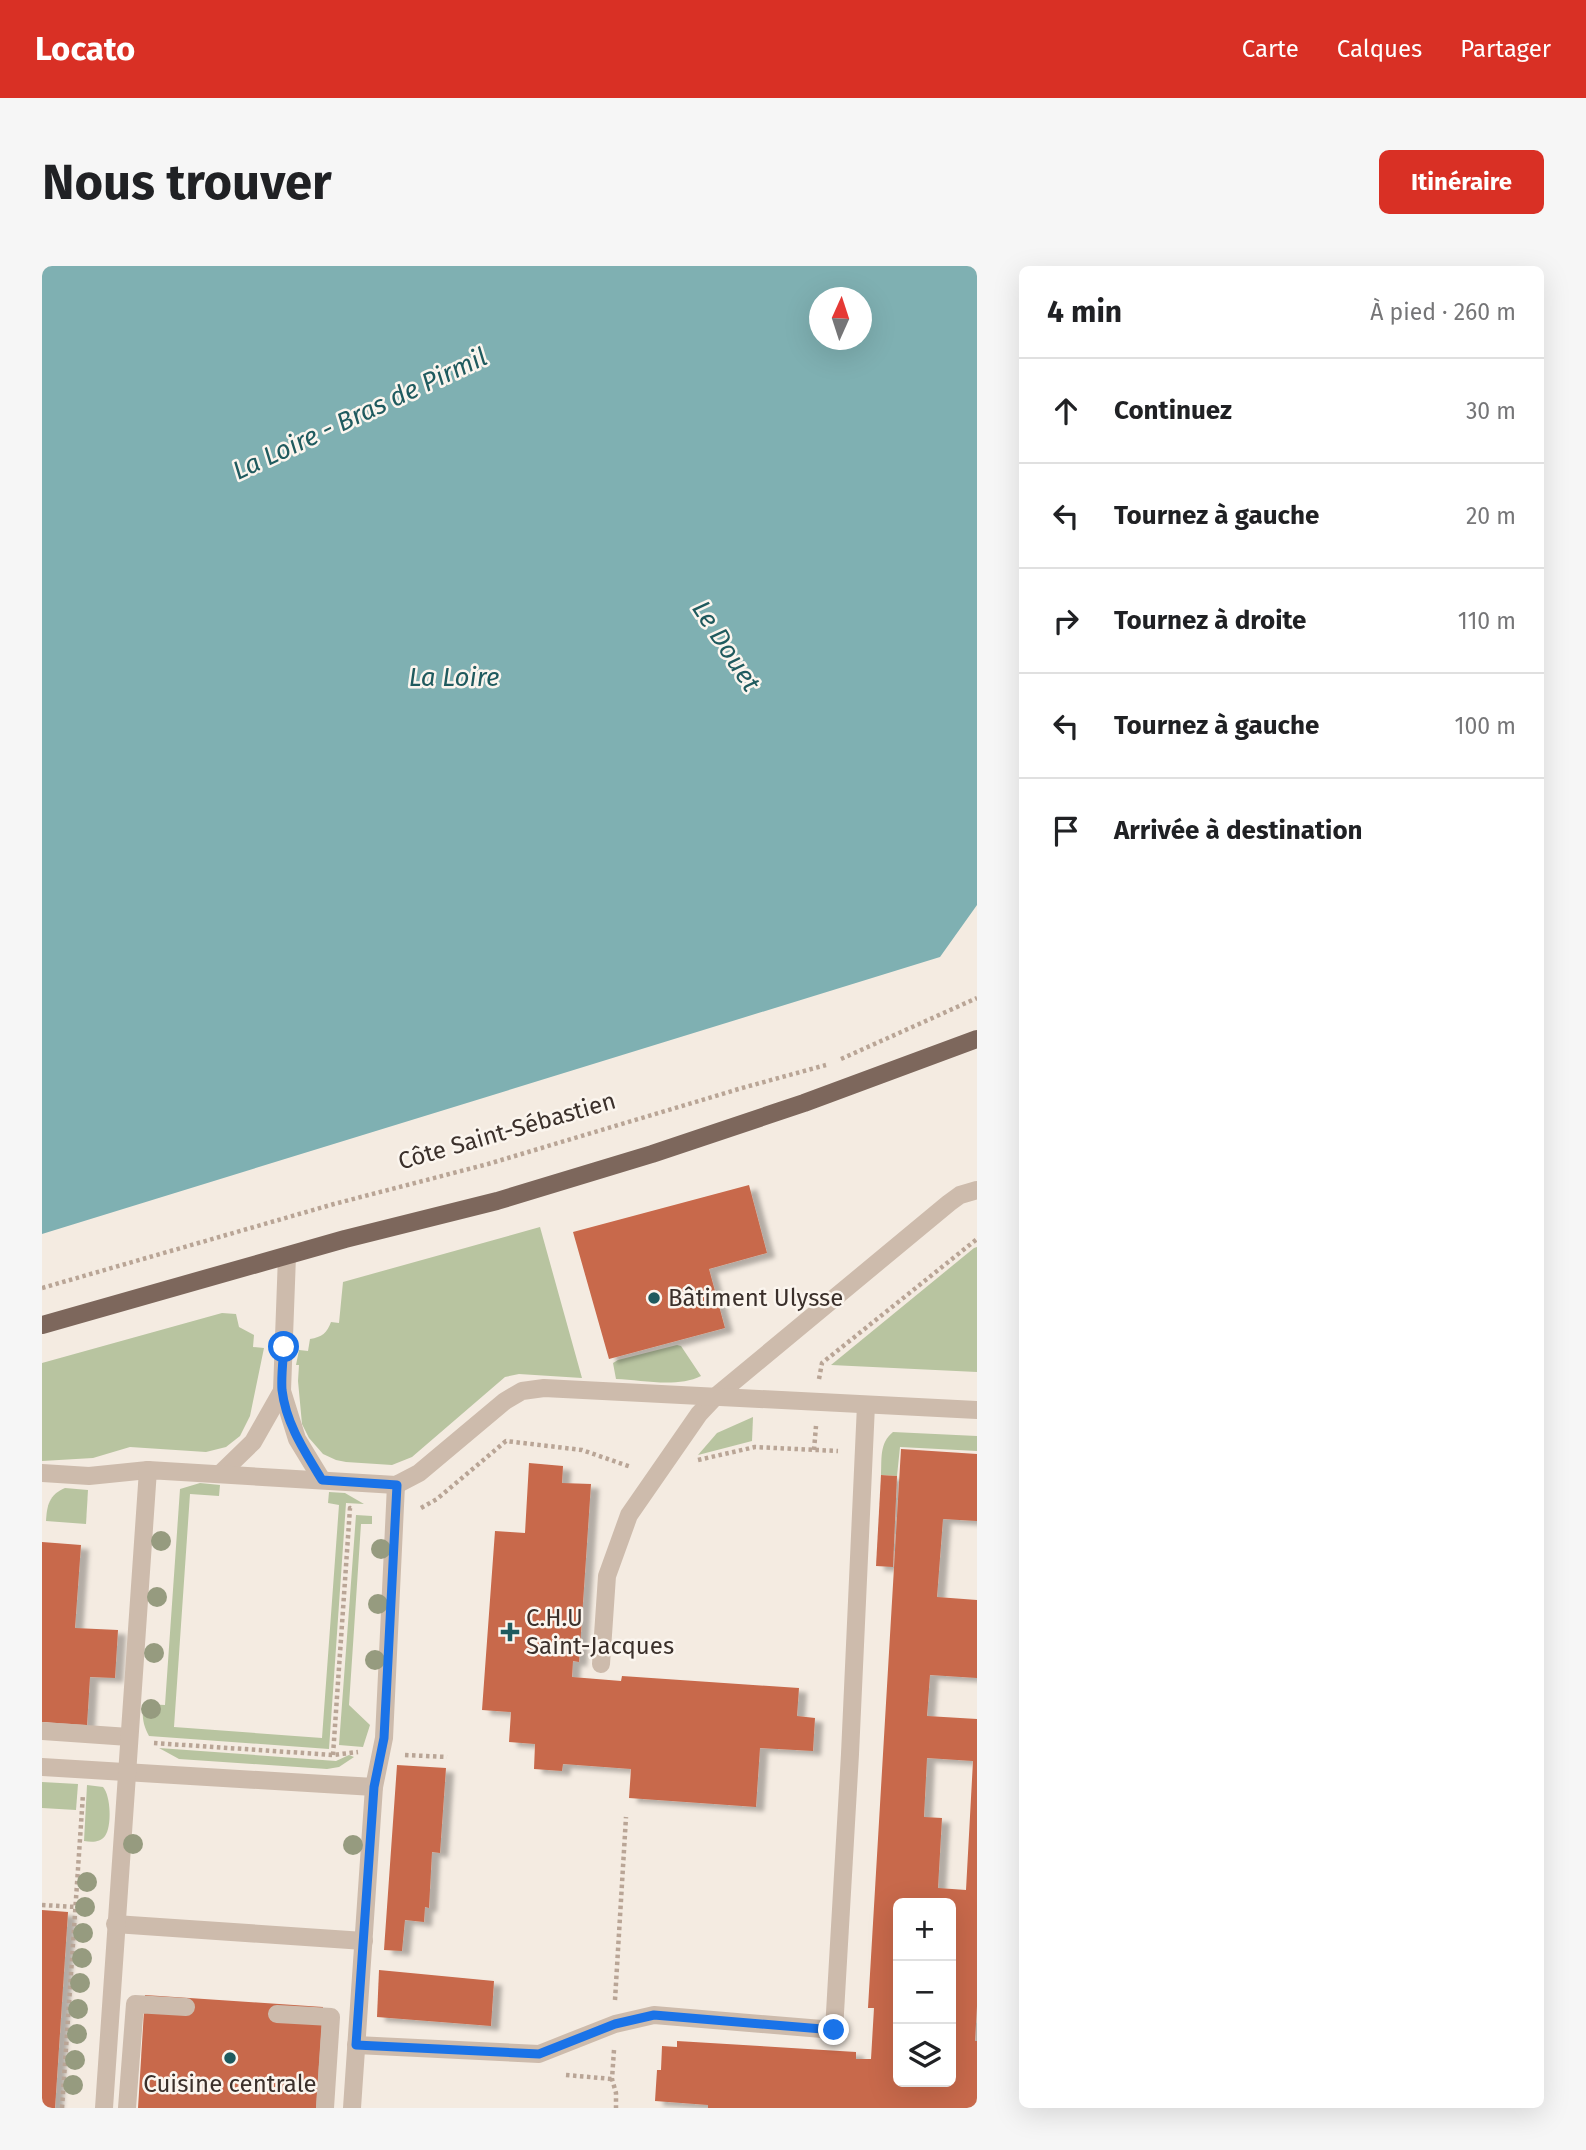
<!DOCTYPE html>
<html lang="fr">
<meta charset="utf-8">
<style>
body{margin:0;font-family:"Fira Sans",sans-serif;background:#f6f6f6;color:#202124}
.controls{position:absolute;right:21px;bottom:21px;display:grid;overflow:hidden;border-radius:10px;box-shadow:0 7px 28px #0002}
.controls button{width:63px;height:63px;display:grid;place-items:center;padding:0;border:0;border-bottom:2px solid #e0e0e0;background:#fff;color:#202124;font:35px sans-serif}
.compass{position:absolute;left:767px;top:21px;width:63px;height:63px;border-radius:50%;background:#fff;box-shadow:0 7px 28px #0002;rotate:3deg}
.stop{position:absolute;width:21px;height:21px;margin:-16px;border:5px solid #1a73e8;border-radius:50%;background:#fff}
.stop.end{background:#1a73e8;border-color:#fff;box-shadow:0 2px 7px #0008}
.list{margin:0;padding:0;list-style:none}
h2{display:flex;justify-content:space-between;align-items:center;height:91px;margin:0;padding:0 28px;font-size:30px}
h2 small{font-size:23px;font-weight:400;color:#757577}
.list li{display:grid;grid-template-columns:46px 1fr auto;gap:21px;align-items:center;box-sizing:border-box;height:105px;padding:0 28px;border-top:2px solid #e0e0e0}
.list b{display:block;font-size:26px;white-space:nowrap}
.list em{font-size:23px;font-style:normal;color:#757577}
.icon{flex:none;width:38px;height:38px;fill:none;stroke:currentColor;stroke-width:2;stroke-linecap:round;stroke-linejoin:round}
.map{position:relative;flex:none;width:935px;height:1842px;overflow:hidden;border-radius:10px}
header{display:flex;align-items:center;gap:42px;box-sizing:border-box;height:98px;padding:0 35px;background:#d93025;color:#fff}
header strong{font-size:33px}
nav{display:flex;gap:38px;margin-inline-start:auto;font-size:24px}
.intro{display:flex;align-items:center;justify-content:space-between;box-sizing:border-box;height:168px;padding:0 42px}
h1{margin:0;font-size:49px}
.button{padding:18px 32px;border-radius:10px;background:#d93025;color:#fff;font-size:24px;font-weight:700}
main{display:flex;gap:42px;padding:0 42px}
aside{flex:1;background:#fff;border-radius:10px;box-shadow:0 7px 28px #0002}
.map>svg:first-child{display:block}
.green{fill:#b8c4a0}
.water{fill:#7fb0b2;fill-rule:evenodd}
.building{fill:#c8694b;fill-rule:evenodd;filter:url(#shadow)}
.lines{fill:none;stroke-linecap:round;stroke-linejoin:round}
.path{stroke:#b9a596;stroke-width:4.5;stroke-dasharray:3.5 3.5;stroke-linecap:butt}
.minor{stroke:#cdbbac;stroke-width:18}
.major{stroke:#7d675c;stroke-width:18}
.tree{fill:#969b7f}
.route{stroke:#1a73e8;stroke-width:9}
.poi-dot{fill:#1f5a5e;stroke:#fbf5ee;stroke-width:2.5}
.labels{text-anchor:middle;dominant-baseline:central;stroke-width:5;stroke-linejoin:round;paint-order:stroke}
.street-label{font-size:24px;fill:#3b302b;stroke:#fbf5ee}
.poi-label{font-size:24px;fill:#3b302b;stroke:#fbf5ee;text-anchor:start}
.water-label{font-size:26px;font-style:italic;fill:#1f5a5e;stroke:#fbf5ee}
</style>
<header>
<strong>Locato</strong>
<nav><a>Carte</a><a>Calques</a><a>Partager</a></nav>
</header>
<div class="intro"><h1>Nous trouver</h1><a class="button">Itinéraire</a></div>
<main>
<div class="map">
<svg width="935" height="1842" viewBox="0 0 935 1842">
<defs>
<filter id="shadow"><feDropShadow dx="8" dy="4.5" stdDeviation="2" flood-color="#0004"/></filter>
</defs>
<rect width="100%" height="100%" fill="#f4ebe1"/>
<g class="green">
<path d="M498,961l42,151 -63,-4 -14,3 -93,80 -20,8 -46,-3 -10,-2 -13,-6 -14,-16 -7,-14 -4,-43 1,-16h-3l3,-15 9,1 2,-12c12,-2 17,-6 21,-17l8,1 4,-41z"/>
<polygon points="935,981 935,1106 789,1099 932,982"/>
<polygon points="180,1047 194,1048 197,1061 212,1069 211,1081 222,1082 208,1150 198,1170 184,1181 164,1186 88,1181 51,1192 0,1195 0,1097"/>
<path d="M635,1079l4,1 20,30c-24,12 -59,4 -85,3l-3,-16 5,-3z"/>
<polygon points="711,1151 710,1175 656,1189 675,1167"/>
<path d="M851,1166l84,4v15l-77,-4 -3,29 -16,-1c1,-15 -2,-32 12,-43z"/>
<path d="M158,1217l20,2 -1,11 -29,-2 -16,233 148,11 17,-233 -11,-2 1,-11 16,1 19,11 -18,-1 -17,246 -180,-13c-6,-11 -7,-19 -6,-32l22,1 15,-216z"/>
<path d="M23,1222l23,2 -2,34 -40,-3c1,-16 3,-26 19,-33z"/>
<polygon points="314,1249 330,1250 330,1258 319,1258 307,1439 328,1459 321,1481 297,1479"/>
<polygon points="117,1482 294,1495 307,1489 312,1491 297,1501 285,1503 137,1493"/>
<polygon points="0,1516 36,1518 34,1544 0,1542"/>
<path d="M45,1519l16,2c8,9 9,40 2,49 -5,7 -14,6 -21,5z"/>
</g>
<path class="water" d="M0,0h935v639l-37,52 -898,277zM778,32h42v42h-42z"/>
<g class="building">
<polygon points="707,919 725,987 667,1003 683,1062 567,1093 531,966"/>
<path d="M859,1183l76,5v67l-34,-2 -6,78 40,3v78l-47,-3 -3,41 50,3v287l-2,35h2v67h-269v-3l-53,-4 2,-31h4l1,-24 15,1v-6l179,11v7h15l3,-51h-6zM885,1492l46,3 -7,129 -28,-2 4,-70 -18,-1zM856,1637h53v179h-53z"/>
<polygon points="487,1197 521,1200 520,1217 549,1218 537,1396 531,1395 530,1411 579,1415 580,1410 757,1422 755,1450 773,1452 771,1485 718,1482 714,1541 587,1532 589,1503 521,1498 520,1505 492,1503 493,1478 467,1476 469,1446 440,1444 453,1265 483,1267"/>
<polygon points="839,1209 855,1210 851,1301 834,1300"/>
<polygon points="0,1276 39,1279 33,1362 76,1364 73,1412 48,1411 45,1459 0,1456"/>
<polygon points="355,1499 404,1502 398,1587 390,1586 387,1642 383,1641 382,1656 363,1654 360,1685 342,1684"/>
<polygon points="0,1644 26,1646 13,1842 0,1842"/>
<polygon points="337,1704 452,1715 449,1760 335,1751"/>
<polygon points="103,1729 281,1741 274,1842 96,1842"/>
</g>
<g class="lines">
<g class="path">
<polyline points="799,793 935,732"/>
<polyline points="0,1022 292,938 446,898 700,822 784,799"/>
<polyline points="777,1113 780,1097 935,973"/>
<polyline points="772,1184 774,1160"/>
<polyline points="656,1194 713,1181 796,1185"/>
<polyline points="379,1242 395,1233 464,1175 540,1184 589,1201"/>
<polyline points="112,1477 291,1489 316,1486"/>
<polyline points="291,1489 308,1242 311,1243"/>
<polyline points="363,1489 405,1491"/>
<polyline points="0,1639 34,1641"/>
<polyline points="573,1734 584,1551"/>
<polyline points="572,1784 570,1813 574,1827 574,1842"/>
<polyline points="524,1809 570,1813"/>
<polyline points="20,1842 41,1528"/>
</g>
<g class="minor">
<polyline points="245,990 240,1125 255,1173 280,1214"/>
<polyline points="0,1207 47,1210 106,1204"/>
<polyline points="178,1208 211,1176 240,1125"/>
<polyline points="559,1398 565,1310 587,1249 657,1148 673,1131 907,937 918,929 935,924"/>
<polyline points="0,1465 87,1471"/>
<polyline points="0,1501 332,1521"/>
<polyline points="73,1658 322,1675"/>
<polyline points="235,1748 289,1751 283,1842"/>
<polyline points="314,1779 497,1788 573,1758 612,1749 792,1764 808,1488 824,1139"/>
<polyline points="62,1842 106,1204 354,1219 377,1207 463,1135 480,1125 502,1122 935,1144"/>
<polyline points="85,1842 93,1738 144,1741"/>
<polyline points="310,1842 332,1521 342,1472 354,1219"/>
</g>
<polyline class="major" points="0,1059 303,973 455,935 610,888 762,837 935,773"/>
</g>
<g class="tree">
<circle cx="119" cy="1275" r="10"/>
<circle cx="339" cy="1283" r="10"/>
<circle cx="115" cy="1331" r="10"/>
<circle cx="336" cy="1338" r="10"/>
<circle cx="112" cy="1387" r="10"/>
<circle cx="333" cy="1394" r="10"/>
<circle cx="109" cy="1443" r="10"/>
<circle cx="91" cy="1578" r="10"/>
<circle cx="311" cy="1579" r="10"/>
<circle cx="45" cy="1616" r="10"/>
<circle cx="43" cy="1641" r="10"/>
<circle cx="41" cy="1667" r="10"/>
<circle cx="40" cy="1692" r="10"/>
<circle cx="38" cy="1717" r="10"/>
<circle cx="36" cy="1743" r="10"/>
<circle cx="35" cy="1768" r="10"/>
<circle cx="33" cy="1794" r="10"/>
<circle cx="31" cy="1819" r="10"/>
</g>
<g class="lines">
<path class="route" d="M242,1081c-1,14 -3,29 -2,43 4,34 23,62 40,90l75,5 -13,253 -10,49 -18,258 183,9 76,-30 39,-9 180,15"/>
</g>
<g class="poi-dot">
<circle cx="612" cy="1032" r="7"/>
<path d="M464.5 1355.5h7v7h7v7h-7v7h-7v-7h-7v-7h7z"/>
<circle cx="188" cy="1792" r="7"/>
</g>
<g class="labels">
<g class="street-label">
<text transform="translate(465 865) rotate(-16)">Côte Saint-Sébastien</text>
</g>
<g class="poi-label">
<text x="626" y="1032">Bâtiment Ulysse</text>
<text x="484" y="1352">C.H.U<tspan x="484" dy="28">Saint-Jacques</tspan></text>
<text x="188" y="1818" text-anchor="middle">Cuisine centrale</text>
</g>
<g class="water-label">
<text transform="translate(318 148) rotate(-25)">La Loire - Bras de Pirmil</text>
<text transform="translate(684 380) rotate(57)">Le Douet</text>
<text x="412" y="411">La Loire</text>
</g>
</g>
</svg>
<div class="controls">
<button>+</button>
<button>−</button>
<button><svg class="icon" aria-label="layers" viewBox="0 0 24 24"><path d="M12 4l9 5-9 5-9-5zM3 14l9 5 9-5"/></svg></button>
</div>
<svg class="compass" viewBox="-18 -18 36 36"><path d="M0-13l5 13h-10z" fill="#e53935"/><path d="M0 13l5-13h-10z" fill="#757577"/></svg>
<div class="stop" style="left:242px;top:1081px"></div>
<div class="stop end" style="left:792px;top:1764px"></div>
</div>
<aside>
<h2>4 min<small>À pied · 260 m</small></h2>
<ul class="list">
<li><svg class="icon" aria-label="ahead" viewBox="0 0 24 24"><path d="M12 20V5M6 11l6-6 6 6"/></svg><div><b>Continuez</b></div><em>30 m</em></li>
<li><svg class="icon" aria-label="left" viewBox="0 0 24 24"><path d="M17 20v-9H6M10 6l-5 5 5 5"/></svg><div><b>Tournez à gauche</b></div><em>20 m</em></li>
<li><svg class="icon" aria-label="right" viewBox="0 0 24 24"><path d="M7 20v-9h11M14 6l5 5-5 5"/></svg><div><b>Tournez à droite</b></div><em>110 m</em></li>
<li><svg class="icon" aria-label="left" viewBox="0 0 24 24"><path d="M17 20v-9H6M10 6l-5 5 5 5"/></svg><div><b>Tournez à gauche</b></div><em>100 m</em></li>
<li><svg class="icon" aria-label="arrive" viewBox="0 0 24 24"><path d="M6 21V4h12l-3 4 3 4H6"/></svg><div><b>Arrivée à destination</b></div></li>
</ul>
</aside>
</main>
